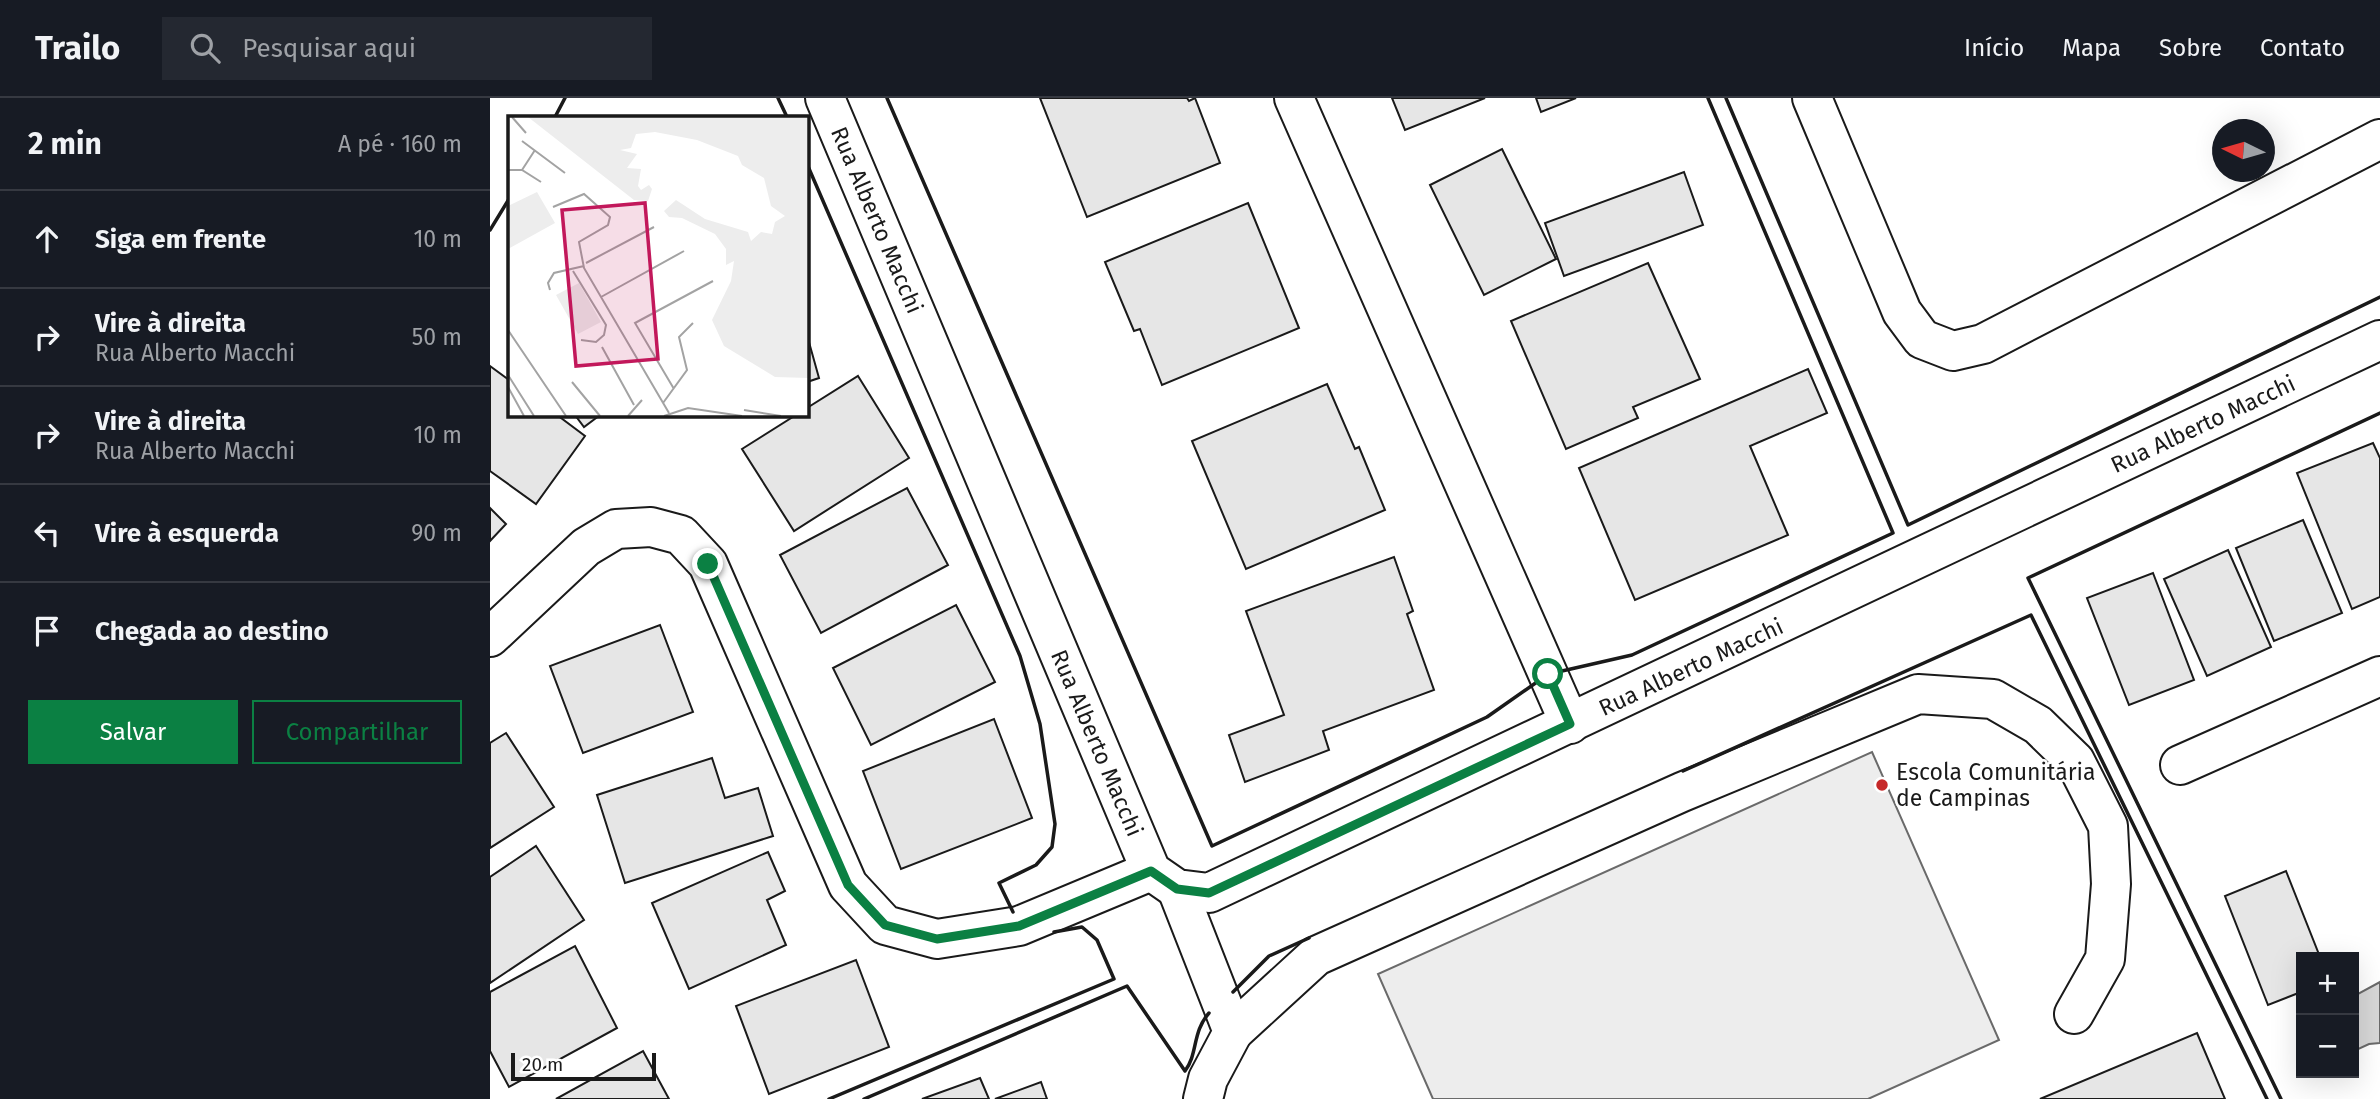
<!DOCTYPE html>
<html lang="pt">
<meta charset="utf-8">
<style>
body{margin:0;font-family:"Fira Sans",sans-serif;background:#242831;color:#f1f3f6}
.controls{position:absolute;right:21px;bottom:21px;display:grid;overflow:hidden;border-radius:0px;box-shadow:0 7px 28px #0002}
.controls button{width:63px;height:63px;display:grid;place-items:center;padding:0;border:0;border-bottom:2px solid #363941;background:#171b24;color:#f1f3f6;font:35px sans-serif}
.compass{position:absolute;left:1722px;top:21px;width:63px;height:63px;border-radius:50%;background:#171b24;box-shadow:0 7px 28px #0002;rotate:275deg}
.scale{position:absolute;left:21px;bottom:18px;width:145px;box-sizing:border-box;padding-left:7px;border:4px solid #1a1a1a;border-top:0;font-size:19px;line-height:24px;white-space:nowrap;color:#1a1a1a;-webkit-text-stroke:5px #fff;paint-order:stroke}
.stop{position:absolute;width:21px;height:21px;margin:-16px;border:5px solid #0b8043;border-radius:50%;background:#fff}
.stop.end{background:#0b8043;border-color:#fff;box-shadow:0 2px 7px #0008}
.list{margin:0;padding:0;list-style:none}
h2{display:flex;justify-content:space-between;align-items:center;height:91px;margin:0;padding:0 28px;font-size:30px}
h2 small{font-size:23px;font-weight:400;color:#9ea1a6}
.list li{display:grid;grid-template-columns:46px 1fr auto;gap:21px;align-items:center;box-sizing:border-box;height:98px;padding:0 28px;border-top:2px solid #363941}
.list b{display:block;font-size:26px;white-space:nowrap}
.list p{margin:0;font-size:23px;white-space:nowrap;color:#9ea1a6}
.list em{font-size:23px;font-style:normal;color:#9ea1a6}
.actions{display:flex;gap:14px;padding:21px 28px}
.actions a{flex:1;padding:16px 0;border:2px solid #0b8043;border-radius:0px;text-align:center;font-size:24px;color:#0b8043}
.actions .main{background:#0b8043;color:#fff}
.icon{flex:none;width:38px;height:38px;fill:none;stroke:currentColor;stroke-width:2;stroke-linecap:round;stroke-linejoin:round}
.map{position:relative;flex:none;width:1890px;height:1001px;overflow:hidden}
header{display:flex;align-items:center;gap:42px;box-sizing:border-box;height:98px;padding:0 35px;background:#171b24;border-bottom:2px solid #363941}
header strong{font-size:33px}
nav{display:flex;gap:38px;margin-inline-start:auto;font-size:24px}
.search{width:490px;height:63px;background:#242831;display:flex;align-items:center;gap:18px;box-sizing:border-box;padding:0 24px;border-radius:0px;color:#9ea1a6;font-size:26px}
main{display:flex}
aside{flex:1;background:#171b24}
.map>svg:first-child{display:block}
.built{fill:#ededed;stroke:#6a6a6a;stroke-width:2}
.water{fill:#d7d7d7;stroke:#6a6a6a;stroke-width:2}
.building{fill:#e6e6e6;stroke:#1a1a1a;stroke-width:2}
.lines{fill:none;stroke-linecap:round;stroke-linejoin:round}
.minor-casing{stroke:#1a1a1a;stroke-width:42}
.minor{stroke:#fff;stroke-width:38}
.wall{stroke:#1a1a1a;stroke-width:3.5}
.route{stroke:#0b8043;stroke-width:9}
.poi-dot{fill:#c62828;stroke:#fff;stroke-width:2.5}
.labels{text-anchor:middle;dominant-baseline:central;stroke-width:5;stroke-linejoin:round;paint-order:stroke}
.street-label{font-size:23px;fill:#1a1a1a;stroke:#fff}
.poi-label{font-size:23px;fill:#1a1a1a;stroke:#fff;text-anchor:start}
.inset-road{fill:none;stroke:#a3a3a3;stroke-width:2}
.view{fill:#c2185b;fill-opacity:0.15;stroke:#c2185b;stroke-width:3.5}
.inset-edge{fill:none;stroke:#1a1a1a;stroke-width:3.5}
</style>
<header>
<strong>Trailo</strong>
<div class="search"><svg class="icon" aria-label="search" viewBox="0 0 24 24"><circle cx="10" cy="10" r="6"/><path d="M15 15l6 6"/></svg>Pesquisar aqui</div>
<nav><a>Início</a><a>Mapa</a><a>Sobre</a><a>Contato</a></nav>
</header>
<main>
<aside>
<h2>2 min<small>A pé · 160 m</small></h2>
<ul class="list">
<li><svg class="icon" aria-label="ahead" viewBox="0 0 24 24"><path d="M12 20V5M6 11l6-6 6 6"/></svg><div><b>Siga em frente</b></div><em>10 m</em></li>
<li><svg class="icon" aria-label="right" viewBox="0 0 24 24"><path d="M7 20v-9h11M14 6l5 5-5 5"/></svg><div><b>Vire à direita</b><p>Rua Alberto Macchi</p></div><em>50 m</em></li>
<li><svg class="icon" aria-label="right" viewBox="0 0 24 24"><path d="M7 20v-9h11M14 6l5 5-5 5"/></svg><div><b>Vire à direita</b><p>Rua Alberto Macchi</p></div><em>10 m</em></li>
<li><svg class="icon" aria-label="left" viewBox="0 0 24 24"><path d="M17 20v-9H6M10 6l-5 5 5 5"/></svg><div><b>Vire à esquerda</b></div><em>90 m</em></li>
<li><svg class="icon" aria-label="arrive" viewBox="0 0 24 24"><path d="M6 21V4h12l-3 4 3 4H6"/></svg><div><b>Chegada ao destino</b></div></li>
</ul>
<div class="actions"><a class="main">Salvar</a><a>Compartilhar</a></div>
</aside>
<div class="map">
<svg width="1890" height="1001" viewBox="0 0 1890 1001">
<rect width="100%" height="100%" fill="#fff"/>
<polygon class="built" points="1382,654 1509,942 1378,1001 943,1001 888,876"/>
<polygon class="water" points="1890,884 1890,945 1879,946 1864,953 1864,898"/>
<g class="building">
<polygon points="550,0 697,0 699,3 705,0 730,65 597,119"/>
<polygon points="902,0 995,0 915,32"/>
<polygon points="1046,0 1086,0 1051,14"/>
<polygon points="1012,51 1066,161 994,197 940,87"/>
<polygon points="1194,74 1213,127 1074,178 1055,125"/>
<polygon points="758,105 809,230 672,287 650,231 644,233 615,164"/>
<polygon points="1158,165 1210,281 1143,309 1148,320 1076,351 1021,223"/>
<polygon points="317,237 329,280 317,284"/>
<polygon points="0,268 19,282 19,317 67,317 95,338 46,406 0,373"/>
<polygon points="1318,271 1337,315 1260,348 1298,437 1145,502 1089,370"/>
<polygon points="368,278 419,360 304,433 252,351 306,317 317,317 317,310"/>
<polygon points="837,286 865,351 869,349 895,412 756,471 702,343"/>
<polygon points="85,317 110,317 94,329"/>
<polygon points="1883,345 1890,360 1890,499 1862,511 1807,375"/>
<polygon points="417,390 458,467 331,535 290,457"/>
<polygon points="0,410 16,426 0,443"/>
<polygon points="1813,422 1852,515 1784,543 1746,450"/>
<polygon points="1738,452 1781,549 1717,578 1674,481"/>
<polygon points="904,459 923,513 917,516 944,592 833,633 839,652 755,684 739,637 794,617 756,513"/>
<polygon points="1663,475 1704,582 1639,607 1597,500"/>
<polygon points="466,507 505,584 381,647 343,570"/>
<polygon points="170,527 203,614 93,655 60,568"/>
<polygon points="504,621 542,720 411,771 373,673"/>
<polygon points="16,635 64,709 0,750 0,645"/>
<polygon points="222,660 235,700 268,690 283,738 135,785 107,697"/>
<polygon points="46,748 94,822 0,885 0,779"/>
<polygon points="278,754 295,793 277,802 296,847 199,891 162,805"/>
<polygon points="1796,773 1830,859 1811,859 1811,894 1778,907 1735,798"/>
<polygon points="85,848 127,930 19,989 0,953 0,894"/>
<polygon points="366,862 399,949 279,996 246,908"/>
<polygon points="1707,935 1735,1001 1550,1001"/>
<polygon points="153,953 179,1001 66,1001"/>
<polygon points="490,980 499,1001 432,1001"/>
<polygon points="551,984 557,1001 505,1001"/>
</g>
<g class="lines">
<defs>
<g id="minor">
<polyline points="335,0 661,773 687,791 719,795 1890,242"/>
<polyline points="804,0 1080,626"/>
<polyline points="1322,0 1412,214 1432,241 1463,253 1493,246 1890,41"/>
<polyline points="0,539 96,449 126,431 161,429 191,437 218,466 358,787 395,827 447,841 529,828 661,773"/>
<polyline points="1690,667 1890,578"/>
<polyline points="687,791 743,934 718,981 713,1001"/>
<polyline points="743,934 826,858 1192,694 1428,596 1503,601 1548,627 1585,663 1618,728 1621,786 1615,861 1584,916"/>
</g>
</defs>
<use href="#minor" class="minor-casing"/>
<use href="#minor" class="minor"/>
<g class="wall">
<polyline points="288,0 297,19"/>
<polyline points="397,0 722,748 997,619 1047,584"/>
<polyline points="1236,0 1418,427 1890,199"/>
<polyline points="65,19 75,0"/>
<polyline points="317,66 530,558 550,626 565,726 562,749 546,767 509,785 523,814"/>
<polyline points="0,132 19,101"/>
<polyline points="1072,573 1142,557 1403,435 1218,0"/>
<polyline points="1193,673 1541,517 1777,1001"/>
<polyline points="743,894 779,858 819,840"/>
<polyline points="339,1001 624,881 607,842 592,829 564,834"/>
<path d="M374,1001l263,-113 58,85c13,-17 7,-39 24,-58"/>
<polyline points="1791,1001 1538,480 1890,315"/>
</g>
</g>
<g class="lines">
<polyline class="route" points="218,466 358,787 395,827 447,841 529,828 661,773 687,791 719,795 1080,626 1058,576"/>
</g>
<circle class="poi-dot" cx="1392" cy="687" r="7"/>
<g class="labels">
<g class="street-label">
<text transform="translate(387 122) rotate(67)">Rua Alberto Macchi</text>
<text transform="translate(1713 326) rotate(-25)">Rua Alberto Macchi</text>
<text transform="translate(1201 569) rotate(-25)">Rua Alberto Macchi</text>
<text transform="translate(607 645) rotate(67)">Rua Alberto Macchi</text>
</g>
<g class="poi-label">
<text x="1406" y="674">Escola Comunitária<tspan x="1406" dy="26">de Campinas</tspan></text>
</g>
</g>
<g transform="translate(18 18)">
<rect width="301" height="301" fill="#fff"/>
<path d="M20,1h281v261l-34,-1 -51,-31 -12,-26 19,-39 3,-20 -8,4v-16l-11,-15 -33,-16 -13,-1 -5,-6 12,-11 29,19 43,13 3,9 10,-9 11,2 3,-12 10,-6 -14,-10 -7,-28 -22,-13 -4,-9 -41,-16 -42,-8 -19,2 -5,14 -11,2 17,4 -10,14 14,1 -3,17 3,4 8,-5 3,4 -4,12 -14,-1zM29,76l18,31 -47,26v-43zM71,167l22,39 -23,12 -22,-39z" fill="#ededed"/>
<path class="inset-road" d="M4,1l14,16M14,25l43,32M0,54h14l19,12M14,54l13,-20M45,91l31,-13 26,23 -2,8 -29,17 5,26 85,145M78,147l68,-36M65,155l33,54 -2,10 -8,7 -15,-2M42,174l-2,-7 6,-10 30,-7M93,181l83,-46M0,214l58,86M94,231l32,58M0,259l26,41M64,266l28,34M0,271l16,29M166,273l-39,-66 78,-42M155,287l24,-33 -8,-33 14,-14M236,294l37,6M120,300l14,-16M156,300l24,-8 54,8"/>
<path class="view" d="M137,87l13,156 -82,7 -14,-156z"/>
<rect width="301" height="301" class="inset-edge"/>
</g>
</svg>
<div class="controls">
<button>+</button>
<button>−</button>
</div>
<svg class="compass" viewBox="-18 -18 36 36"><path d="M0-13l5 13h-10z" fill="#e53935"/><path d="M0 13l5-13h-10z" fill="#9ea1a6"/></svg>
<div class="scale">20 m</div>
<div class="stop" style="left:1058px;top:576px"></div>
<div class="stop end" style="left:218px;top:466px"></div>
</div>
</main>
